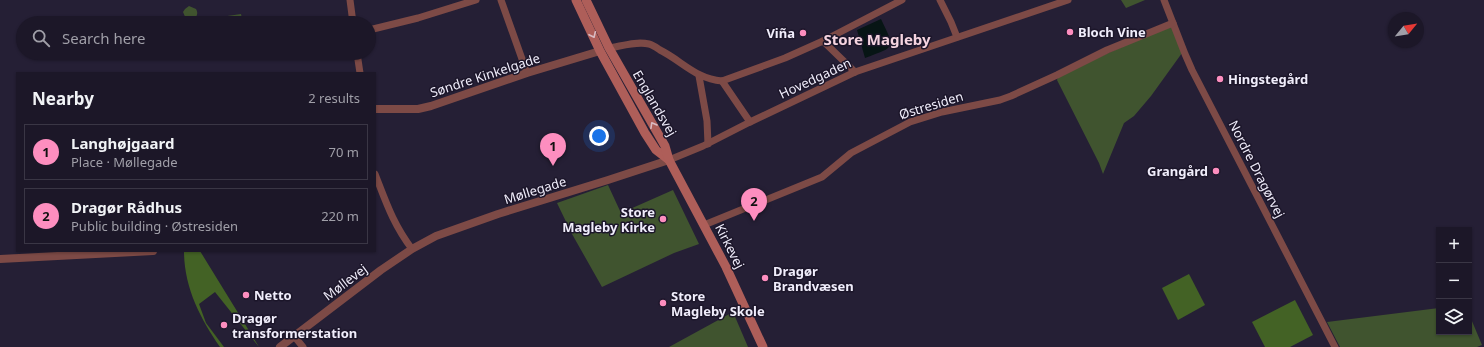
<!DOCTYPE html>
<meta charset="utf-8">
<style>
body{margin:0;font-family:"Noto Sans",sans-serif;background:#292434;color:#f1f3f6}
.controls{position:absolute;right:12px;bottom:12px;display:grid;overflow:hidden;border-radius:0px;box-shadow:0 1px 3px #0004}
.controls button{width:36px;height:36px;display:grid;place-items:center;padding:0;border:0;border-bottom:1px solid #3a3645;background:#1c1728;color:#f1f3f6;font:20px sans-serif}
.compass{position:absolute;left:1388px;top:12px;width:36px;height:36px;border-radius:50%;background:#1c1728;box-shadow:0 1px 3px #0004;rotate:60deg}
.you{position:absolute;left:599px;top:136px;width:14px;height:14px;margin:-10px;border:3px solid #fff;border-radius:50%;background:#1a73e8;box-shadow:0 0 0 6px #1a73e833}
.badge{display:grid;place-items:center;width:26px;height:26px;border-radius:50%;background:#fd8ebf;color:#111;font-size:13px;font-weight:700}
.pin{position:absolute;translate:-50% -33px;filter:drop-shadow(0 1px 2px #0008)}
.pin::after{content:'';position:absolute;top:21px;width:14px;height:12px;background:inherit;clip-path:polygon(0 0,100% 0,50% 100%)}
.list{margin:0;padding:0;list-style:none}
h2{display:flex;justify-content:space-between;align-items:center;height:52px;margin:0;padding:0 16px;font-size:17px}
h2 small{font-size:13px;font-weight:400;color:#a09fa8}
.list li{display:grid;grid-template-columns:26px 1fr auto;gap:12px;align-items:center;box-sizing:border-box;height:56px;margin:0 8px 8px;padding:0 8px;border:1px solid #3a3645;border-radius:0px}
.list b{display:block;font-size:15px;white-space:nowrap}
.list p{margin:0;font-size:13px;white-space:nowrap;color:#a09fa8}
.list em{font-size:13px;font-style:normal;color:#a09fa8}
.icon{flex:none;width:22px;height:22px;fill:none;stroke:currentColor;stroke-width:2;stroke-linecap:round;stroke-linejoin:round}
.map{position:relative;flex:none;width:1484px;height:347px;overflow:hidden}
.search{position:absolute;background:#1c1728;box-shadow:0 1px 3px #0004;left:16px;top:16px;width:360px;height:44px;display:flex;align-items:center;gap:10px;box-sizing:border-box;padding:0 14px;border-radius:22px;color:#a09fa8;font-size:15px}
.panel{position:absolute;background:#1c1728;box-shadow:0 1px 3px #0004;left:16px;top:72px;width:360px;height:180px;border-radius:0px}
.map>svg:first-child{display:block}
.green{fill:#40542f}
.forest{fill:#436225}
.water{fill:#071515}
.lines{fill:none;stroke-linecap:round;stroke-linejoin:round}
.minor{stroke:#7d4a46;stroke-width:7}
.tertiary{stroke:#7d4a46;stroke-width:8}
.secondary{stroke:#ae5e59;stroke-width:9}
.oneway{stroke:#d9bbc2}
.poi-dot{fill:#fd8ebf;stroke:#1c162a;stroke-width:1.5}
.labels{text-anchor:middle;dominant-baseline:central;stroke-width:3;stroke-linejoin:round;paint-order:stroke}
.poi-label{font-size:13px;font-weight:bold;fill:#f0edfb;stroke:#1c162a;text-anchor:start}
.street-label{font-size:13px;fill:#f0edfb;stroke:#1c162a}
.quarter-label{font-size:15px;font-weight:bold;fill:#f5d4e0;stroke:#1c162a}
</style>
<div class="map">
<svg width="1484" height="347" viewBox="0 0 1484 347">
<rect width="100%" height="100%" fill="#251f35"/>
<g class="green">
<polygon points="1121,0 1145,0 1126,8"/>
<path d="M189,6l7,3c3,5 0,8 -3,12l48,-7 2,9h-57v-1l4,-1 -4,-2 -3,-7 2,-3z"/>
<polygon points="1171,25 1182,53 1151,96 1134,116 1124,123 1103,174 1099,163 1057,80 1058,77 1086,63"/>
<polygon points="608,185 621,213 673,190 699,244 674,253 602,287 572,234 557,203"/>
<polygon points="1439,308 1439,332 1469,332 1469,314 1482,345 1477,347 1340,347 1327,322"/>
<polygon points="733,312 748,347 669,347"/>
</g>
<g class="forest">
<path d="M184,251h16l59,96 -44,-55 -16,12 7,19 18,24h-4c-20,-29 -36,-60 -36,-96z"/>
<polygon points="1189,274 1205,305 1178,320 1162,288"/>
<polygon points="1295,300 1313,335 1290,347 1265,347 1252,322"/>
</g>
<path class="water" d="M881,19c14,30 16,27 -16,39l-8,-28z"/>
<g class="lines">
<g class="minor">
<polyline points="350,0 353,23"/>
<polyline points="501,0 527,73"/>
<polyline points="940,0 951,22 957,37"/>
<polyline points="1164,0 1185,54 1192,70 1335,347"/>
<polyline points="369,30 418,18 476,0"/>
<polyline points="823,41 855,72"/>
<path d="M609,48c13,-2 27,-7 40,-4 4,1 8,4 11,6 22,11 36,29 62,31l63,-23 38,-17 79,-41"/>
<polyline points="357,53 360,73"/>
<polyline points="699,76 707,121 708,144"/>
<polyline points="722,81 750,122"/>
<polyline points="669,160 703,146 750,122 855,72 1068,0"/>
<path d="M375,174c11,28 18,50 37,75"/>
<polyline points="704,225 822,177 851,153 910,122 942,112 1000,100 1011,96 1057,75 1107,50 1173,23"/>
<polyline points="294,336 303,347"/>
</g>
<g class="tertiary">
<polyline points="375,109 418,109 431,106 527,73 600,51"/>
<polyline points="0,259 153,251"/>
<polyline points="280,347 381,270 412,249 436,236 498,214 608,180 669,160"/>
</g>
<g class="secondary">
<polyline points="576,0 600,51 645,133 656,150 669,160"/>
<polyline points="586,0 609,48 665,146 669,160 726,267 763,347"/>
</g>
</g>
<defs><path id="oneway-chevron" d="M-2-3.5L2.5 0L-2 3.5" fill="none" stroke-width="1.6" stroke-linecap="round" stroke-linejoin="round"/></defs>
<g class="oneway">
<use href="#oneway-chevron" transform="translate(593 35) rotate(65)"/>
<use href="#oneway-chevron" transform="translate(653 125) rotate(-119)"/>
</g>
<g class="poi-dot">
<circle cx="1070" cy="32" r="4"/>
<circle cx="803" cy="33" r="4"/>
<circle cx="1220" cy="79" r="4"/>
<circle cx="1216" cy="171" r="4"/>
<circle cx="663" cy="219" r="4"/>
<circle cx="765" cy="278" r="4"/>
<circle cx="246" cy="295" r="4"/>
<circle cx="663" cy="303" r="4"/>
<circle cx="224" cy="325" r="4"/>
</g>
<g class="labels">
<g class="poi-label">
<text x="1078" y="32">Bloch Vine</text>
<text x="795" y="33" text-anchor="end">Viña</text>
<text x="1228" y="79">Hingstegård</text>
<text x="1208" y="171" text-anchor="end">Grangård</text>
<text x="655" y="212" text-anchor="end">Store<tspan x="655" dy="15">Magleby Kirke</tspan></text>
<text x="773" y="271">Dragør<tspan x="773" dy="15">Brandvæsen</tspan></text>
<text x="254" y="295">Netto</text>
<text x="671" y="296">Store<tspan x="671" dy="15">Magleby Skole</tspan></text>
<text x="232" y="318">Dragør<tspan x="232" dy="15">transformerstation</tspan></text>
</g>
<g class="street-label">
<text transform="translate(485 75) rotate(-18)">Søndre Kinkelgade</text>
<text transform="translate(815 78) rotate(-25)">Hovedgaden</text>
<text transform="translate(655 103) rotate(60)">Englandsvej</text>
<text transform="translate(931 105) rotate(-17)">Østresiden</text>
<text transform="translate(1257 169) rotate(63)">Nordre Dragørvej</text>
<text transform="translate(535 190) rotate(-17)">Møllegade</text>
<text transform="translate(730 246) rotate(63)">Kirkevej</text>
<text transform="translate(345 282) rotate(-37)">Møllevej</text>
</g>
<g class="quarter-label">
<text x="877" y="39">Store Magleby</text>
</g>
</g>
</svg>
<div class="controls">
<button>+</button>
<button>−</button>
<button><svg class="icon" aria-label="layers" viewBox="0 0 24 24"><path d="M12 4l9 5-9 5-9-5zM3 14l9 5 9-5"/></svg></button>
</div>
<svg class="compass" viewBox="-18 -18 36 36"><path d="M0-13l5 13h-10z" fill="#e53935"/><path d="M0 13l5-13h-10z" fill="#a09fa8"/></svg>
<div class="you"></div>
<div class="pin badge" style="left:553px;top:166px">1</div>
<div class="pin badge" style="left:754px;top:221px">2</div>
<div class="search"><svg class="icon" aria-label="search" viewBox="0 0 24 24"><circle cx="10" cy="10" r="6"/><path d="M15 15l6 6"/></svg>Search here</div>
<section class="panel">
<h2>Nearby<small>2 results</small></h2>
<ul class="list">
<li><span class="badge">1</span><div><b>Langhøjgaard</b><p>Place · Møllegade</p></div><em>70 m</em></li>
<li><span class="badge">2</span><div><b>Dragør Rådhus</b><p>Public building · Østresiden</p></div><em>220 m</em></li>
</ul>
</section>
</div>
